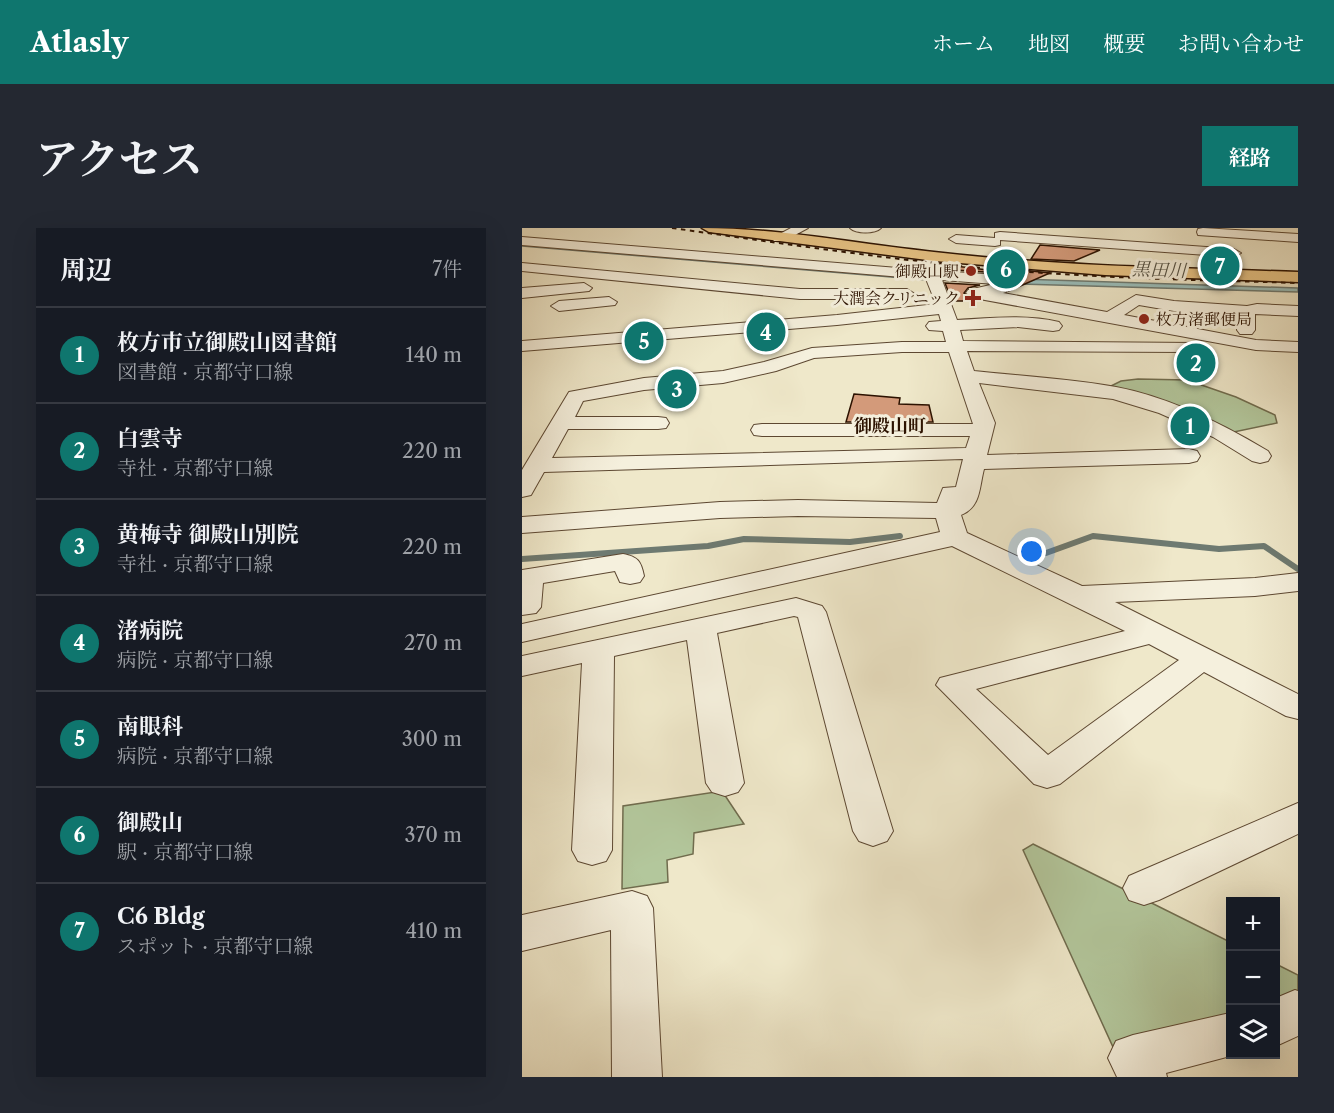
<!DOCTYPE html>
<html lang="ja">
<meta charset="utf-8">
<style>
body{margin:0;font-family:"Libre Caslon Text","Noto Serif JP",serif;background:#242831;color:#f1f3f6}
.controls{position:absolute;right:18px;bottom:18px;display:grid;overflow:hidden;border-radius:0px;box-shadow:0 6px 24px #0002}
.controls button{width:54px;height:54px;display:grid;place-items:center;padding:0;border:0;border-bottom:2px solid #363941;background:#171b24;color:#f1f3f6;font:30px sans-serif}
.you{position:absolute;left:510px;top:324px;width:21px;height:21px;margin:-15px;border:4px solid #fff;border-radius:50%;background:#1a73e8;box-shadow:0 0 0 9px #1a73e833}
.badge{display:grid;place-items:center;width:39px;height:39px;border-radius:50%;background:#0f766e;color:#fff;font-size:20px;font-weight:700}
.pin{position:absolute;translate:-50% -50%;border:3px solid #fff;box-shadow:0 2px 6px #0006}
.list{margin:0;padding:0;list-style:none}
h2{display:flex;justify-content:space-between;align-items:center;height:78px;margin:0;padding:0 24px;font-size:26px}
h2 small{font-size:20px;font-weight:400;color:#9ea1a6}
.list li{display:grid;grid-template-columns:39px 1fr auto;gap:18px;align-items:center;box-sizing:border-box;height:96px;padding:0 24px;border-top:2px solid #363941}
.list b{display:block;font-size:22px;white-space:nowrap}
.list p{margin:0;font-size:20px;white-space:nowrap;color:#9ea1a6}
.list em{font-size:20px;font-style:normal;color:#9ea1a6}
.icon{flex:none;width:33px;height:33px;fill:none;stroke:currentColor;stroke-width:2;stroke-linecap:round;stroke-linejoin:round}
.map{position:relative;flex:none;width:776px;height:849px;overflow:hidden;border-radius:0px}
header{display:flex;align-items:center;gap:36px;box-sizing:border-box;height:84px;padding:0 30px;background:#0f766e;color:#fff}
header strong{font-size:28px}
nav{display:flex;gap:33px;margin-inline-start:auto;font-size:21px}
.intro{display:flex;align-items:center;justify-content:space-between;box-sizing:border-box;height:144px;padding:0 36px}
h1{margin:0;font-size:42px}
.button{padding:15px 27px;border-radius:0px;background:#0f766e;color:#fff;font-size:21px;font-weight:700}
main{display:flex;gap:36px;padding:0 36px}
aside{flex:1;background:#171b24;border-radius:0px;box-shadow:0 6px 24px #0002}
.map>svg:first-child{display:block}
.green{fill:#b3c79c;stroke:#706c4e;stroke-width:1.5}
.water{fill:#9abfbc;stroke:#6e7a71;stroke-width:1.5}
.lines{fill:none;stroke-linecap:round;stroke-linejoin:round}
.stream{stroke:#6e7a71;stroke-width:6}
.building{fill:#d39a7a;stroke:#2c1200;stroke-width:1.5}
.minor-casing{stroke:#5d4832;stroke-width:2}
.major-casing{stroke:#2c1200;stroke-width:3}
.minor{fill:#f5f0dd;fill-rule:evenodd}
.major{fill:#e8c485;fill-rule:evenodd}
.rail{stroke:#2c1200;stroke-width:2;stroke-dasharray:4.5 4.5;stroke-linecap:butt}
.poi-dot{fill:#8f2418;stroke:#f5f0dd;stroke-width:2}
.labels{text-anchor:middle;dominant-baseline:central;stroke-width:6;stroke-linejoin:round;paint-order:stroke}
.far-poi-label{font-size:16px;fill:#2c1200;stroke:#f5f0dd;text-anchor:end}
.far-water-label{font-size:18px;font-style:italic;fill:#524f42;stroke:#f5f0dd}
.far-neighbourhood-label{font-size:18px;font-weight:bold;fill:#2c1200;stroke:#f5f0dd}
</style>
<header>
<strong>Atlasly</strong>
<nav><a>ホーム</a><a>地図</a><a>概要</a><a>お問い合わせ</a></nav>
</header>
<div class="intro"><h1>アクセス</h1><a class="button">経路</a></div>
<main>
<aside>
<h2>周辺<small>7件</small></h2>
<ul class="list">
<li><span class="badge">1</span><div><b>枚方市立御殿山図書館</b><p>図書館 · 京都守口線</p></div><em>140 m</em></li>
<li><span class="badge">2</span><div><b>白雲寺</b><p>寺社 · 京都守口線</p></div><em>220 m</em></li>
<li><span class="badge">3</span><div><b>黄梅寺 御殿山別院</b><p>寺社 · 京都守口線</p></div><em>220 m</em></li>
<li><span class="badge">4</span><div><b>渚病院</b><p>病院 · 京都守口線</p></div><em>270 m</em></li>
<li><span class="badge">5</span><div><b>南眼科</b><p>病院 · 京都守口線</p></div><em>300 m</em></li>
<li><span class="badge">6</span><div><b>御殿山</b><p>駅 · 京都守口線</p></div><em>370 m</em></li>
<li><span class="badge">7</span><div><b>C6 Bldg</b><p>スポット · 京都守口線</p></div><em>410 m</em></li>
</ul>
</aside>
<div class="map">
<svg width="776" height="849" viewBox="0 0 776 849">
<rect width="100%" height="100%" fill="#efe8ca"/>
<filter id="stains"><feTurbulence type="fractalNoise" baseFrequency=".00333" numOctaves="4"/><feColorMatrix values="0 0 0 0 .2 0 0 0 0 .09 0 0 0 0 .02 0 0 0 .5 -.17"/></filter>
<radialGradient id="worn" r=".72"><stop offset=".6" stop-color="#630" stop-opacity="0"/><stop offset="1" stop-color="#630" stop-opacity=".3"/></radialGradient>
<g class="green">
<polygon points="616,151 665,152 714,169 753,187 755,195 707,205 583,161 599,153"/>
<polygon points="200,563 222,596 172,605 171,626 145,632 146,654 100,661 101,578"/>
<polygon points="511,616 708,714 708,786 591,819 501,622"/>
<polygon points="754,736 776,747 776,767 754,773"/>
</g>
<g class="water">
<polygon points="0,15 403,48 404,52 0,18"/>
<polygon points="498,51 776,60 776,64 498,56"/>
</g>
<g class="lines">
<g class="stream">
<polyline points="524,325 571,308 697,321 742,318 776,341"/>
<polyline points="0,331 186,318 222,311 328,314 378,308"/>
</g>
</g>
<g class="building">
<polygon points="518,17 578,22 552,33 509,31"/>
<polygon points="417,36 498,46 500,42 528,45 487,63 491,55 479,45 417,41"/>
<polygon points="423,55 458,57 446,60 442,65 455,73 430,73"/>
<polygon points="332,166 378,170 377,176 407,177 411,194 324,194"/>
</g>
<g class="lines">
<defs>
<g id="minor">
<polygon points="269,0 286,0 262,13 252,13 250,10"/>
<path d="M328,0h31c-6,6 -25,6 -31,0z"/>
<polygon points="681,0 776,6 776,14 676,7 675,4 676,1"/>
<polygon points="478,4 712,21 719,25 712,29 478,12 478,17 473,18 434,15 427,11 434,7 473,10 473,5"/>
<path d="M0,9l400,33 -2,-6 10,-10 5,-1 7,4 -7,8 2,6 63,4 5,2 6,7 -5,8 -3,1 104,19 29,-17 38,6 73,5 10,-2 41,2v10l-43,-2v16l-3,4h-12l-3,-4 1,-15 -64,-4 -35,-6 -15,10 132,25 42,2v10l-42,-2 -282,-52 -8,-5 2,-3 27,-6 -53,-4 15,40c34,-2 69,-6 102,2l3,4 -3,4 -6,1 -35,-4 -58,3 3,11 231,2 3,4 -3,4 -6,1 -221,-1 7,20c47,5 96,8 142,16 53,10 107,37 152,64l3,5 -3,5 -8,2 -8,-2 -39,-24 -54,-24 -46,-14 -134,-16 16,40 -8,32 202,-6 8,2 3,5 -3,5 -8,2 -205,6c-5,19 -3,38 -23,46l6,18 115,53 173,-8 43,-5v18l-43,5 -140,6 183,92v25l-12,-3 -82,-44 -144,112 -13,4 -13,-4 -98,-99 4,-7 185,-47 -173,-85 -430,96v-18l418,-92 -4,-14 -138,-2 -78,2 -198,15v-16l198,-15 78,-2 139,3 6,-15 13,-1 7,-28 -419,13 -13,23 -9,2v-27l47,-78 75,-14 79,-7 41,-9 48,-14 90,-6h44l-3,-11 -14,-1 -3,-4 3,-4 12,-1 -2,-7 -102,11 -315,26v-10l315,-26 99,-11 -10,-25 -404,-34zM380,124h47l24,72h-211l-8,1 -3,5 3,5 8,1h208l-4,12 -414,10 16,-29h90l8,-1 3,-5 -3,-5 -8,-1h-83l8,-16 61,-11 79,-7 53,-12 38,-13zM627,416l30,16 -131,95 -72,-66z"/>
<polygon points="0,35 278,61 385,61 393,66 385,71 278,71 0,43"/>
<polygon points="62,55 70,60 67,63 0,70 0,60"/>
<polygon points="87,69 95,74 93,77 37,83 29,78 37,73"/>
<path d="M101,326c15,3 18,7 21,22l-4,6 -10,2 -10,-2 -5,-11 -72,12 -2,24 -5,6 -14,2v-45z"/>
<polygon points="274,370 300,378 304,384 371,603 365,613 351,618 337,613 331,603 276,389 272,388 195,405 222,555 216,564 203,568 190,564 184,555 165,412 92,428 90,622 84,633 70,637 56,633 50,622 60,435 0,448 0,428"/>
<polygon points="776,575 776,606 637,672 622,677 607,672 601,660 607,648"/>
<polygon points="110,663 125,668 131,680 140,849 90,849 89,702 0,723 0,687"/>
<polygon points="773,762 776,763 776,808 754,818 754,770"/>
<polygon points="708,785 708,826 716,826 644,845 645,849 595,849 586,830 594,813 611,807"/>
</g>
<path id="major" d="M180,0c78,0 155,16 232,24 120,14 243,16 364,20v10l-193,-7 -170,-14 -226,-29z"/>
</defs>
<use href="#minor" class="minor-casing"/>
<use href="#major" class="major-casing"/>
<use href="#minor" class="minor"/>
<use href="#major" class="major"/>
<path class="rail" d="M150,0c107,15 214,31 321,41 101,9 203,11 305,14"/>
</g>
<g class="poi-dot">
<circle cx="449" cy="43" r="6"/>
<path d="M448 61h6v6h6v6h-6v6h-6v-6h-6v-6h6z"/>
<circle cx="622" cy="91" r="6"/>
</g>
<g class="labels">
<g class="far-poi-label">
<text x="437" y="43">御殿山駅</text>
<text x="438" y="70">大潤会クリニック</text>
<text x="634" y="91" text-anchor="start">枚方渚郵便局</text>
</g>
<g class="far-water-label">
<text transform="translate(637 42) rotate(2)">黒田川</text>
</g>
<g class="far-neighbourhood-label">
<text x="368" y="198">御殿山町</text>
</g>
</g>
<rect width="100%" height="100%" filter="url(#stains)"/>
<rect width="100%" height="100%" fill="url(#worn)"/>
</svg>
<div class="controls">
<button>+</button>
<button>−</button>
<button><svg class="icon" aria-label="layers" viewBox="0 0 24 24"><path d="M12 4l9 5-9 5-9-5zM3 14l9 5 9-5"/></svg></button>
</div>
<div class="you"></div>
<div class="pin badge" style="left:668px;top:198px">1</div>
<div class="pin badge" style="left:674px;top:135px">2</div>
<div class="pin badge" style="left:155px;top:161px">3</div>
<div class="pin badge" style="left:244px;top:104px">4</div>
<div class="pin badge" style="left:122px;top:113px">5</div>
<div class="pin badge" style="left:484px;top:41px">6</div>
<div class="pin badge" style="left:698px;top:38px">7</div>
</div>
</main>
